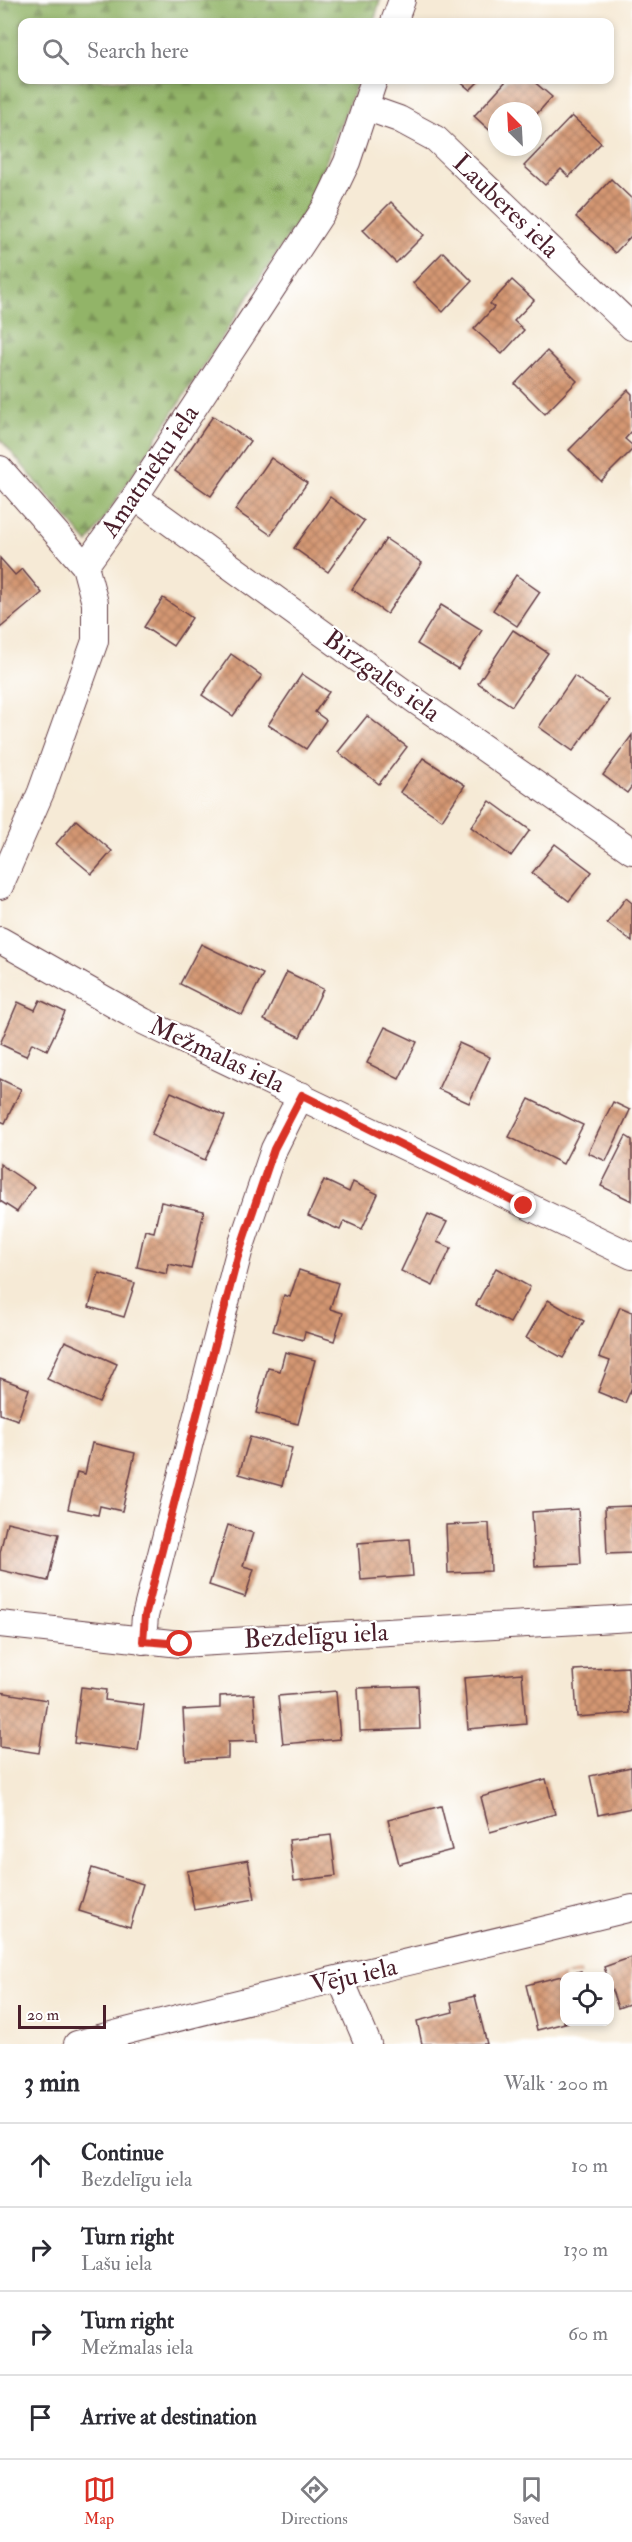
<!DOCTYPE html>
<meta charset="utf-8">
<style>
body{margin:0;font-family:"IM FELL Double Pica",serif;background:#f7f7f7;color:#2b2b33}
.controls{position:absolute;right:18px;bottom:18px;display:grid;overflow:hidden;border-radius:12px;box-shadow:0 3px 9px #0003}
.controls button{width:54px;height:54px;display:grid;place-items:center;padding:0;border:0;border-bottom:2px solid #e1e1e2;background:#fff;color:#2b2b33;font:30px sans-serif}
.compass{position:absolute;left:488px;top:102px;width:54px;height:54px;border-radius:50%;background:#fff;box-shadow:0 3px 9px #0003;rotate:336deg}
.scale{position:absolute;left:18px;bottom:15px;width:88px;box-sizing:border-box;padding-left:6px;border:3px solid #4a1f2b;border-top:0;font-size:16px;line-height:21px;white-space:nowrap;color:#4a1f2b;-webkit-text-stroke:4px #fff;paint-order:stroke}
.stop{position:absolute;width:18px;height:18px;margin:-14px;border:4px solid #d93025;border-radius:50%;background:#fff}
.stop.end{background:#d93025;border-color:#fff;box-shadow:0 2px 6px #0008}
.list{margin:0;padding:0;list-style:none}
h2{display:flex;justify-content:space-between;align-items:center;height:78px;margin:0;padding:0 24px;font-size:26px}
h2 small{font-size:20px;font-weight:400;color:#7c7c81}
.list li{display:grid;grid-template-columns:39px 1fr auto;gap:18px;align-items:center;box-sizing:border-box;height:84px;padding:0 24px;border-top:2px solid #e1e1e2}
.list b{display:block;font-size:22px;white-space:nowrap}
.list p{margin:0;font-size:20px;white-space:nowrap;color:#7c7c81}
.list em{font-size:20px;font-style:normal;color:#7c7c81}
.icon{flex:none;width:33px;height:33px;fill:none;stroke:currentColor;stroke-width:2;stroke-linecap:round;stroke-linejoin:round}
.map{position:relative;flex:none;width:632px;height:2044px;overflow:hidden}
.search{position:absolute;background:#fff;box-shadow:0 3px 9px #0003;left:18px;right:18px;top:18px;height:66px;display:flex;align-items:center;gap:15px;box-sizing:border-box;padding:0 21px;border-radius:12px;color:#7c7c81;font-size:22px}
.sheet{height:414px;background:#fff}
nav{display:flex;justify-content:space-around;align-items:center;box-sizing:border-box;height:84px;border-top:2px solid #e1e1e2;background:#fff;font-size:16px;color:#7c7c81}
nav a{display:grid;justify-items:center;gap:3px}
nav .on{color:#d93025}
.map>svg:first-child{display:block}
.forest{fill:url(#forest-firs);stroke:#6e6a4a;stroke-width:1.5}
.building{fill:url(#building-cross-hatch)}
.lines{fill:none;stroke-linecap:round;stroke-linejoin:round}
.street-casing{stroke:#643d45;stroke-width:28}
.street{stroke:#fff;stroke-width:26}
.route{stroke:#d93025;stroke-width:8}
.labels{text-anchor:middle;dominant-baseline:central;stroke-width:4.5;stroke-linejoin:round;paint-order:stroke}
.street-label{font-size:26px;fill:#4a1f2b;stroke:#fff}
</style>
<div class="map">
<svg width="632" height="2044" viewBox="0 0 632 2044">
<defs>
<pattern id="forest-firs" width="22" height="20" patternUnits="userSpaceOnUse" patternTransform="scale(1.5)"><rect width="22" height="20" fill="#92b468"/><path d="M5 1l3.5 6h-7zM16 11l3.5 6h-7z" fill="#799256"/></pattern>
<pattern id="building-cross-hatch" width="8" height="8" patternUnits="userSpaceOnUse" patternTransform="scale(1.5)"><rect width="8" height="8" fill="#d49772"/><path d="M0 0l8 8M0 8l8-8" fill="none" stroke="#ae7b5e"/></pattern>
</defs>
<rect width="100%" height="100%" fill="#fff"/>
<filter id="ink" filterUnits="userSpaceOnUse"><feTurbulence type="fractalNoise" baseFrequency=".0167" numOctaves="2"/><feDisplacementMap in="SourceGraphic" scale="12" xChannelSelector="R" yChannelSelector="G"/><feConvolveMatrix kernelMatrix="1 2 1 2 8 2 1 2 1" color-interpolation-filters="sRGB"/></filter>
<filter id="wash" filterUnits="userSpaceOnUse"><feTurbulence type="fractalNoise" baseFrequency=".008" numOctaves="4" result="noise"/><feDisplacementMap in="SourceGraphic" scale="24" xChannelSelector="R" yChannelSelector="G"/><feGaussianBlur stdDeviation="1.35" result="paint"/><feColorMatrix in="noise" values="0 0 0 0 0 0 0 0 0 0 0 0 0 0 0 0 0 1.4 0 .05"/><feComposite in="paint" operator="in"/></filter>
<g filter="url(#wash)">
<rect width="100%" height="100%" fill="#f6ead6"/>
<polygon class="forest" points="0,0 380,0 374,22 22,22 22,80 358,80 309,204 88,543 0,439"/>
<g id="blocks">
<g class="building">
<polygon points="458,80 480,80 470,90"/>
<polygon points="507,80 532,80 552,97 533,118 533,111 497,111 497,137 474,116"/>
<polygon points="572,116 601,143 569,177 561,169 545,185 524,166"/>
<polygon points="611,179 632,199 632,235 615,253 576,217"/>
<polygon points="391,202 424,235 396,263 363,230"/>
<polygon points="443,252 472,281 443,312 413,283"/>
<polygon points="512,280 534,300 514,321 524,330 502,354 474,329 494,307 490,304"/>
<polygon points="547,351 577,381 545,414 515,384"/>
<polygon points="628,390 632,394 632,431 625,439 632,445 632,450 601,481 569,450"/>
<polygon points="213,416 250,441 211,496 175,471"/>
<polygon points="271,458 307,483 271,535 235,510"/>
<polygon points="330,497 364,521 328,572 294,548"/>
<polygon points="386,539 422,563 387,614 352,589"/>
<polygon points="0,558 15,575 22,569 42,593 0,628"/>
<polygon points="516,575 540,592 517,626 493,610"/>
<polygon points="163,598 192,618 173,646 144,627"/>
<polygon points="441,605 482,630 458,669 417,644"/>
<polygon points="513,630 548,653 512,706 478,683"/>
<polygon points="231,654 262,676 233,716 202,695"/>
<polygon points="302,674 329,692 315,712 326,720 306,749 268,725"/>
<polygon points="574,676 609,700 573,751 539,727"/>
<polygon points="367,716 407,747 379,784 338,752"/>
<polygon points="632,735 632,786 627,793 603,775"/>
<polygon points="423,758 465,785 442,820 400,792"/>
<polygon points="490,801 530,830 511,856 471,827"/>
<polygon points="76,820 112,851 92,874 56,844"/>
<polygon points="555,844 592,872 569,901 532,873"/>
<polygon points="626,898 632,903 632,942 607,923"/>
<polygon points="201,944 263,974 242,1015 180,984"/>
<polygon points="287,972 323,989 300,1037 264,1020"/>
<polygon points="40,1000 65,1012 47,1050 32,1043 26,1056 0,1044 18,1002 35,1010"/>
<polygon points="385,1027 417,1042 399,1079 367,1063"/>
<polygon points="459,1043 490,1057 469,1103 438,1089"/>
<polygon points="0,1079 21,1089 5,1123 0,1121"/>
<polygon points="171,1092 225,1116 205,1160 151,1135"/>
<polygon points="529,1099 583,1125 563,1164 509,1137"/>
<polygon points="613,1102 630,1110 606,1161 588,1153"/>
<polygon points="626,1136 632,1140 632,1201 601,1186"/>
<polygon points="0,1164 34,1187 17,1212 0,1201"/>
<polygon points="324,1180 349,1192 353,1182 378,1194 362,1229 344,1221 340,1230 308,1216"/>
<polygon points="161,1202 204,1211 191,1269 169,1264 167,1274 137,1267 145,1230 154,1232"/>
<polygon points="428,1214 447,1222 437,1242 451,1248 433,1286 401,1271"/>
<polygon points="496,1268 530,1287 510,1323 476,1305"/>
<polygon points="299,1270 338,1283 330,1309 343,1313 334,1341 305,1332 303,1340 273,1331 284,1295 290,1297"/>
<polygon points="99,1273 135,1283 124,1317 89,1307"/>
<polygon points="548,1300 584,1321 563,1358 526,1338"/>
<polygon points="620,1307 632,1312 632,1387 625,1403 598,1392 610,1361 599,1357"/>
<polygon points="65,1341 117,1364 99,1403 47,1379"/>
<polygon points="285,1352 315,1360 298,1424 256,1413 268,1368 280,1371"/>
<polygon points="0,1378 29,1389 18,1420 0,1414"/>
<polygon points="250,1437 292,1448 282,1486 239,1474"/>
<polygon points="92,1443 135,1453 122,1511 100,1506 98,1515 68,1509 77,1472 85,1474"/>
<polygon points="632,1506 632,1553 607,1554 605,1507"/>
<polygon points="578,1509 581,1564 535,1566 532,1512"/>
<polygon points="7,1522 59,1534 48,1581 0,1570 0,1553"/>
<polygon points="489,1523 491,1571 448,1573 446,1525"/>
<polygon points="228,1525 253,1533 243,1566 254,1569 245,1597 209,1585"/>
<polygon points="410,1539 413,1576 361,1580 358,1543"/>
<polygon points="628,1667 630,1713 577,1717 574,1670"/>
<polygon points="522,1673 526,1724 468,1729 464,1678"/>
<polygon points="418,1686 420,1729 360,1731 358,1688"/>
<polygon points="81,1687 106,1690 105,1700 144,1705 138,1751 74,1743"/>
<polygon points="336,1691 340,1739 283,1744 278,1696"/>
<polygon points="0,1692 47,1700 39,1753 0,1747"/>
<polygon points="254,1694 257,1741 228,1742 228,1758 186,1760 183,1710 220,1708 220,1696"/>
<polygon points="631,1767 632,1808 598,1815 590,1776"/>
<polygon points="546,1779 555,1814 490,1832 481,1797"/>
<polygon points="441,1806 452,1850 399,1864 388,1820"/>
<polygon points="331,1835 336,1876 294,1881 289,1840"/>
<polygon points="248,1860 255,1899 194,1910 187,1871"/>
<polygon points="92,1868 143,1884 130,1927 79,1911"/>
<polygon points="632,1957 632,2003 618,2008 604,1967"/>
<polygon points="581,1971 582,1976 564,1976 564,2022 569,2022 537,2030 526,1985"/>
<polygon points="475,1996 487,2044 422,2044 417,2021 453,2012 451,2002"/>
</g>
</g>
</g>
<g filter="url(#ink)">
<use href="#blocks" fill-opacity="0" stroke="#643d45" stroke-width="1.5"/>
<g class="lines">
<defs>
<g id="street">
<polyline points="394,22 402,0"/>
<polyline points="365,107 399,119 436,139 632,327"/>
<polyline points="0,469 85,566 95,603 95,641 41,792 0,886"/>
<polyline points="135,497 416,701 632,851"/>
<polyline points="85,566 135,497 325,208 347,162 374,80"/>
<polyline points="0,940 143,1021 632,1256"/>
<polyline points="0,1624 180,1644 632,1618"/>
<polyline points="143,1641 145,1616 239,1252 274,1149 301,1095"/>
<polyline points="341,1980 368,2044"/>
<path d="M77,2044c184,-49 370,-90 555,-136"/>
</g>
</defs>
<use href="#street" class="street-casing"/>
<use href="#street" class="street"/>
</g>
</g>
<g class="lines" filter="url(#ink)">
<polyline class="route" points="180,1644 143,1641 145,1616 239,1252 274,1149 302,1095 524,1206"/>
</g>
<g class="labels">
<g class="street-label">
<text transform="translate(506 206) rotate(44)">Lauberes iela</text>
<text transform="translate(150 471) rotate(-56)">Amatnieku iela</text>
<text transform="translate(382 676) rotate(36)">Birzgales iela</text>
<text transform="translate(217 1055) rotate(25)">Mežmalas iela</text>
<text transform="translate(316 1636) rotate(-3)">Bezdelīgu iela</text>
<text transform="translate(354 1976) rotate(-13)">Vēju iela</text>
</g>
</g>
</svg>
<div class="controls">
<button><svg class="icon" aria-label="locate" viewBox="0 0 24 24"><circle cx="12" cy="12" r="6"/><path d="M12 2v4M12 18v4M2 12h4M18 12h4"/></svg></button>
</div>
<svg class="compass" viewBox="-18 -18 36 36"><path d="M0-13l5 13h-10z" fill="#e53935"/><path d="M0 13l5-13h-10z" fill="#7c7c81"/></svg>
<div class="scale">20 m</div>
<div class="stop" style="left:180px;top:1644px"></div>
<div class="stop end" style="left:524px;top:1206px"></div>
<div class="search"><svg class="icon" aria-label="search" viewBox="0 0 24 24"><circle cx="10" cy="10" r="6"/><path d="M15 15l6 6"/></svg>Search here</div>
</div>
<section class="sheet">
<h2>3 min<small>Walk · 200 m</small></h2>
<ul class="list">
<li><svg class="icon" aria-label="ahead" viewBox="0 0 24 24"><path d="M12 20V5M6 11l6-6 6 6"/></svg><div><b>Continue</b><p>Bezdelīgu iela</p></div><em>10 m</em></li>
<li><svg class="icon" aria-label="right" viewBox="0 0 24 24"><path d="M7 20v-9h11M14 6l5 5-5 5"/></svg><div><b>Turn right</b><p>Lašu iela</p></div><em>130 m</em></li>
<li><svg class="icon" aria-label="right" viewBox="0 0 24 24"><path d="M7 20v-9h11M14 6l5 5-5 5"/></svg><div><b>Turn right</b><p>Mežmalas iela</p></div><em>60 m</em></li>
<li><svg class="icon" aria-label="arrive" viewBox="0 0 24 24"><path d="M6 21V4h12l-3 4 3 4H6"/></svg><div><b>Arrive at destination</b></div></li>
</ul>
</section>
<nav>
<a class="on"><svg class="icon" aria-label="map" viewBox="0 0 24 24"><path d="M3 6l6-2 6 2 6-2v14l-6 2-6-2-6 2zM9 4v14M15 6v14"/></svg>Map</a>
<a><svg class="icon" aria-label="directions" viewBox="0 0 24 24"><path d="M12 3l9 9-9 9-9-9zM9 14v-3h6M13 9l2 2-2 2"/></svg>Directions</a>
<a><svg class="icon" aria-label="saved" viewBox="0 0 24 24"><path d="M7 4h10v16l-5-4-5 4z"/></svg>Saved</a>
</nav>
